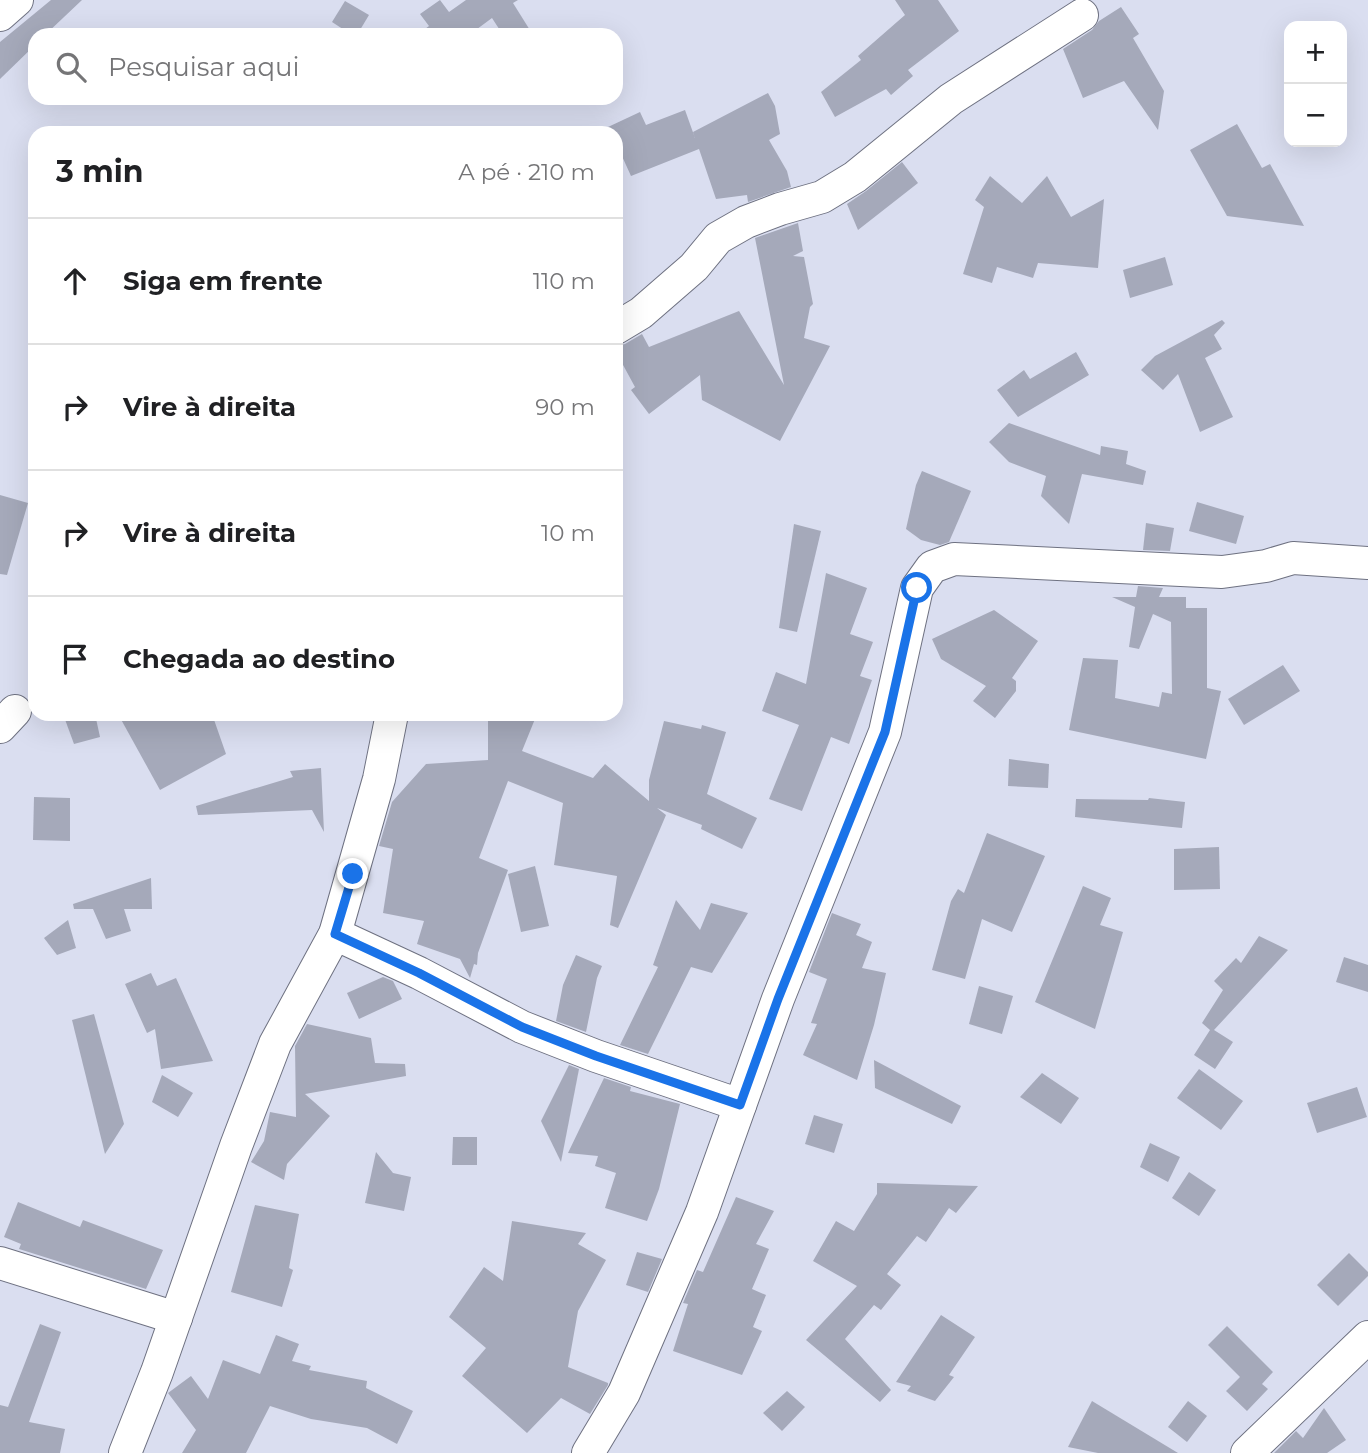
<!DOCTYPE html>
<html lang="pt">
<meta charset="utf-8">
<style>
body{margin:0;font-family:Montserrat,sans-serif;background:#f2f2f2;color:#202124}
.controls{position:absolute;right:21px;top:21px;display:grid;overflow:hidden;border-radius:14px;box-shadow:0 7px 28px #0002}
.controls button{width:63px;height:63px;display:grid;place-items:center;padding:0;border:0;border-bottom:2px solid #e0e0e0;background:#fff;color:#202124;font:35px sans-serif}
.stop{position:absolute;width:21px;height:21px;margin:-16px;border:5px solid #1a73e8;border-radius:50%;background:#fff}
.stop.end{background:#1a73e8;border-color:#fff;box-shadow:0 2px 7px #0008}
.list{margin:0;padding:0;list-style:none}
h2{display:flex;justify-content:space-between;align-items:center;height:91px;margin:0;padding:0 28px;font-size:30px}
h2 small{font-size:23px;font-weight:400;color:#757577}
.list li{display:grid;grid-template-columns:46px 1fr auto;gap:21px;align-items:center;box-sizing:border-box;height:126px;padding:0 28px;border-top:2px solid #e0e0e0}
.list b{display:block;font-size:26px;white-space:nowrap}
.list em{font-size:23px;font-style:normal;color:#757577}
.icon{flex:none;width:38px;height:38px;fill:none;stroke:currentColor;stroke-width:2;stroke-linecap:round;stroke-linejoin:round}
.map{position:relative;flex:none;width:1368px;height:1453px;overflow:hidden}
.search{position:absolute;background:#fff;box-shadow:0 7px 28px #0002;left:28px;top:28px;width:595px;height:77px;display:flex;align-items:center;gap:18px;box-sizing:border-box;padding:0 24px;border-radius:21px;color:#757577;font-size:26px}
.panel{position:absolute;background:#fff;box-shadow:0 7px 28px #0002;left:28px;top:126px;width:595px;height:595px;border-radius:21px}
.map>svg:first-child{display:block}
.building{fill:#a5a9ba}
.lines{fill:none;stroke-linecap:round;stroke-linejoin:round}
.street-casing{stroke:#6e7181;stroke-width:34}
.street{stroke:#fff;stroke-width:32}
.route{stroke:#1a73e8;stroke-width:9}
</style>
<div class="map">
<svg width="1368" height="1453" viewBox="0 0 1368 1453">
<rect width="100%" height="100%" fill="#dadef0"/>
<g class="building">
<polygon points="51,0 82,0 45,35 35,35 35,45 0,79 0,42"/>
<polygon points="440,0 449,12 466,0 518,0 513,3 533,35 503,35 492,18 469,35 417,35 429,26 420,14"/>
<polygon points="895,0 938,0 959,31 908,70 913,76 891,95 886,89 835,117 821,92 861,60 858,56 905,15"/>
<polygon points="345,1 369,15 357,35 352,35 332,22"/>
<polygon points="1121,7 1139,34 1133,38 1164,91 1158,130 1124,81 1083,98 1063,49 1092,30 1099,21"/>
<polygon points="768,93 775,106 780,134 769,140 787,171 791,187 748,202 747,195 716,199 699,149 631,176 616,143 616,133 611,133 608,127 640,112 646,125 685,110 695,138 693,132"/>
<polygon points="1237,124 1262,168 1270,164 1304,226 1227,216 1190,150"/>
<polygon points="902,162 918,183 858,230 847,204 866,191"/>
<polygon points="990,176 1022,203 1047,176 1071,217 1104,199 1098,268 1038,263 1033,278 997,267 992,283 963,274 984,207 975,200"/>
<polygon points="798,223 803,251 793,256 804,257 813,304 810,307 804,338 830,346 780,441 702,400 700,375 649,414 631,390 635,387 616,352 616,346 625,344 642,334 649,347 739,311 784,385 755,238"/>
<polygon points="1165,257 1173,285 1130,298 1123,270"/>
<polygon points="1222,320 1225,323 1214,335 1222,349 1205,358 1233,417 1200,432 1178,374 1163,390 1141,370 1155,356"/>
<polygon points="1076,352 1089,375 1018,417 997,390 1024,370 1030,379"/>
<polygon points="1009,423 1100,455 1101,446 1128,451 1126,464 1146,471 1143,485 1082,474 1069,524 1041,496 1046,476 1009,462 989,442"/>
<polygon points="922,471 971,491 949,542 940,545 921,540 906,529 916,485"/>
<polygon points="0,495 28,503 7,575 0,574"/>
<polygon points="1197,502 1244,516 1236,544 1189,531"/>
<polygon points="1146,523 1174,528 1170,551 1143,550"/>
<polygon points="794,524 821,531 797,632 779,628"/>
<polygon points="826,573 867,588 850,634 873,642 860,676 872,680 849,744 831,737 802,811 769,799 799,725 762,711 776,672 806,684"/>
<polygon points="1138,586 1163,588 1159,597 1186,597 1186,608 1207,608 1207,688 1221,691 1206,759 1069,730 1083,658 1118,660 1115,698 1159,707 1162,692 1172,694 1171,622 1153,614 1139,649 1129,647 1135,607 1112,597 1136,597"/>
<polygon points="994,610 1038,641 1012,678 1016,681 1016,691 995,718 973,701 986,686 941,659 932,639"/>
<polygon points="1283,665 1300,691 1244,725 1228,699"/>
<polygon points="63,714 95,714 100,737 74,744"/>
<polygon points="118,714 212,714 226,754 160,790"/>
<polygon points="488,714 537,714 522,751 593,778 605,764 649,801 649,780 664,721 701,729 702,725 726,732 707,794 757,818 742,849 701,829 702,825 657,808 666,815 618,928 610,925 617,876 554,865 563,803 508,781 479,858 508,870 478,953 477,965 474,964 470,978 460,959 417,944 424,921 383,913 393,849 379,846 392,802 426,764 488,760"/>
<polygon points="1009,759 1049,764 1048,788 1008,786"/>
<polygon points="321,768 324,832 312,810 198,815 196,806 293,777 290,771"/>
<polygon points="34,797 70,798 70,841 33,840"/>
<polygon points="1149,798 1185,802 1182,828 1075,817 1076,799 1148,800"/>
<polygon points="987,833 1045,856 1012,932 982,919 965,979 932,970 951,901 958,889 964,893"/>
<polygon points="1219,847 1220,889 1174,890 1174,849"/>
<polygon points="535,866 549,926 521,932 508,874"/>
<polygon points="151,878 152,909 124,909 131,931 106,939 93,909 74,909 73,904"/>
<polygon points="1083,886 1111,898 1100,925 1123,932 1095,1029 1035,1002"/>
<polygon points="676,900 700,930 711,903 748,913 712,973 691,967 648,1054 620,1045 658,967 653,965"/>
<polygon points="832,913 861,924 856,935 872,942 862,968 886,973 874,1025 857,1080 803,1055 817,1024 811,1023 827,979 809,972"/>
<polygon points="68,920 76,948 57,955 44,938"/>
<polygon points="1259,936 1288,950 1214,1030 1233,1042 1215,1069 1194,1055 1210,1030 1202,1023 1223,990 1214,981 1236,958 1241,963"/>
<polygon points="576,955 602,966 597,978 586,1032 556,1021 563,985"/>
<polygon points="1344,957 1368,965 1368,992 1336,982"/>
<polygon points="151,973 157,986 176,978 213,1061 161,1069 155,1029 147,1033 125,984"/>
<polygon points="383,977 393,981 402,999 359,1019 347,993"/>
<polygon points="979,986 1013,996 1002,1034 969,1024"/>
<polygon points="94,1014 124,1124 105,1154 72,1020"/>
<polygon points="307,1024 371,1038 375,1063 405,1064 406,1076 305,1094 330,1116 287,1164 284,1180 251,1162 264,1141 270,1112 296,1117 295,1046"/>
<polygon points="874,1060 961,1106 952,1124 875,1088"/>
<polygon points="569,1065 579,1069 561,1162 541,1121"/>
<polygon points="1199,1069 1243,1101 1221,1130 1177,1098"/>
<polygon points="1042,1073 1079,1098 1061,1124 1020,1097"/>
<polygon points="162,1075 193,1093 178,1117 152,1102"/>
<polygon points="604,1078 631,1087 630,1091 680,1104 659,1189 647,1221 605,1208 616,1173 595,1166 598,1156 568,1153"/>
<polygon points="1357,1087 1367,1117 1317,1133 1307,1103"/>
<polygon points="814,1115 843,1124 834,1153 805,1144"/>
<polygon points="453,1137 477,1137 477,1165 452,1165"/>
<polygon points="1150,1143 1180,1157 1168,1182 1140,1167"/>
<polygon points="376,1152 393,1173 411,1177 404,1211 365,1203"/>
<polygon points="1189,1172 1216,1190 1199,1216 1172,1198"/>
<polygon points="877,1183 978,1186 956,1213 949,1208 926,1242 917,1236 887,1274 901,1285 881,1310 874,1305 845,1339 891,1390 880,1402 806,1340 857,1286 813,1261 836,1221 854,1231 877,1194"/>
<polygon points="736,1197 774,1211 756,1244 769,1249 752,1289 766,1295 753,1327 762,1331 742,1375 673,1351 688,1304 683,1303 697,1270 703,1272"/>
<polygon points="18,1202 80,1227 83,1220 163,1250 146,1289 19,1249 21,1244 4,1237"/>
<polygon points="255,1205 299,1214 289,1268 293,1270 282,1307 231,1292"/>
<polygon points="512,1221 586,1233 578,1244 606,1260 578,1311 568,1367 608,1383 608,1385 590,1414 561,1398 527,1433 462,1376 486,1348 449,1317 484,1267 503,1281"/>
<polygon points="637,1252 662,1259 648,1292 626,1285"/>
<polygon points="1349,1253 1368,1272 1368,1276 1338,1306 1317,1285"/>
<polygon points="941,1315 975,1337 949,1375 954,1377 935,1401 907,1391 911,1386 896,1382"/>
<polygon points="40,1324 61,1332 29,1422 65,1429 60,1453 0,1453 0,1405 8,1407"/>
<polygon points="1227,1326 1273,1372 1262,1384 1268,1389 1247,1411 1226,1391 1240,1377 1208,1345"/>
<polygon points="276,1335 299,1344 292,1361 311,1366 309,1370 367,1381 366,1388 413,1411 397,1444 367,1428 311,1419 270,1406 246,1453 182,1453 196,1430 168,1393 191,1376 208,1399 223,1360 260,1374"/>
<polygon points="787,1391 805,1407 782,1431 763,1413"/>
<polygon points="1092,1401 1178,1453 1098,1453 1068,1447"/>
<polygon points="1188,1401 1207,1416 1187,1442 1168,1427"/>
<polygon points="1324,1408 1346,1440 1327,1453 1274,1453 1296,1431 1303,1438"/>
</g>
<g class="lines">
<defs>
<g id="street">
<polyline points="0,15 17,0"/>
<polyline points="616,328 641,313 694,267 718,238 746,222 780,209 822,197 855,177 951,99 1082,15"/>
<polyline points="0,727 15,711"/>
<polyline points="335,934 419,973 522,1027 596,1056 740,1105"/>
<polyline points="0,1263 176,1318"/>
<polyline points="125,1453 157,1372 236,1146 275,1044 335,934 379,779 392,714"/>
<polyline points="588,1453 624,1393 702,1212 778,999 885,732 917,588 932,567 954,559 1222,572 1266,566 1293,558 1368,563"/>
<polyline points="1247,1453 1368,1337"/>
</g>
</defs>
<use href="#street" class="street-casing"/>
<use href="#street" class="street"/>
</g>
<g class="lines">
<polyline class="route" points="353,874 335,934 419,973 522,1027 596,1056 740,1105 778,999 885,732 917,588"/>
</g>
</svg>
<div class="controls">
<button>+</button>
<button>−</button>
</div>
<div class="stop" style="left:917px;top:588px"></div>
<div class="stop end" style="left:353px;top:874px"></div>
<div class="search"><svg class="icon" aria-label="search" viewBox="0 0 24 24"><circle cx="10" cy="10" r="6"/><path d="M15 15l6 6"/></svg>Pesquisar aqui</div>
<section class="panel">
<h2>3 min<small>A pé · 210 m</small></h2>
<ul class="list">
<li><svg class="icon" aria-label="ahead" viewBox="0 0 24 24"><path d="M12 20V5M6 11l6-6 6 6"/></svg><div><b>Siga em frente</b></div><em>110 m</em></li>
<li><svg class="icon" aria-label="right" viewBox="0 0 24 24"><path d="M7 20v-9h11M14 6l5 5-5 5"/></svg><div><b>Vire à direita</b></div><em>90 m</em></li>
<li><svg class="icon" aria-label="right" viewBox="0 0 24 24"><path d="M7 20v-9h11M14 6l5 5-5 5"/></svg><div><b>Vire à direita</b></div><em>10 m</em></li>
<li><svg class="icon" aria-label="arrive" viewBox="0 0 24 24"><path d="M6 21V4h12l-3 4 3 4H6"/></svg><div><b>Chegada ao destino</b></div></li>
</ul>
</section>
</div>
